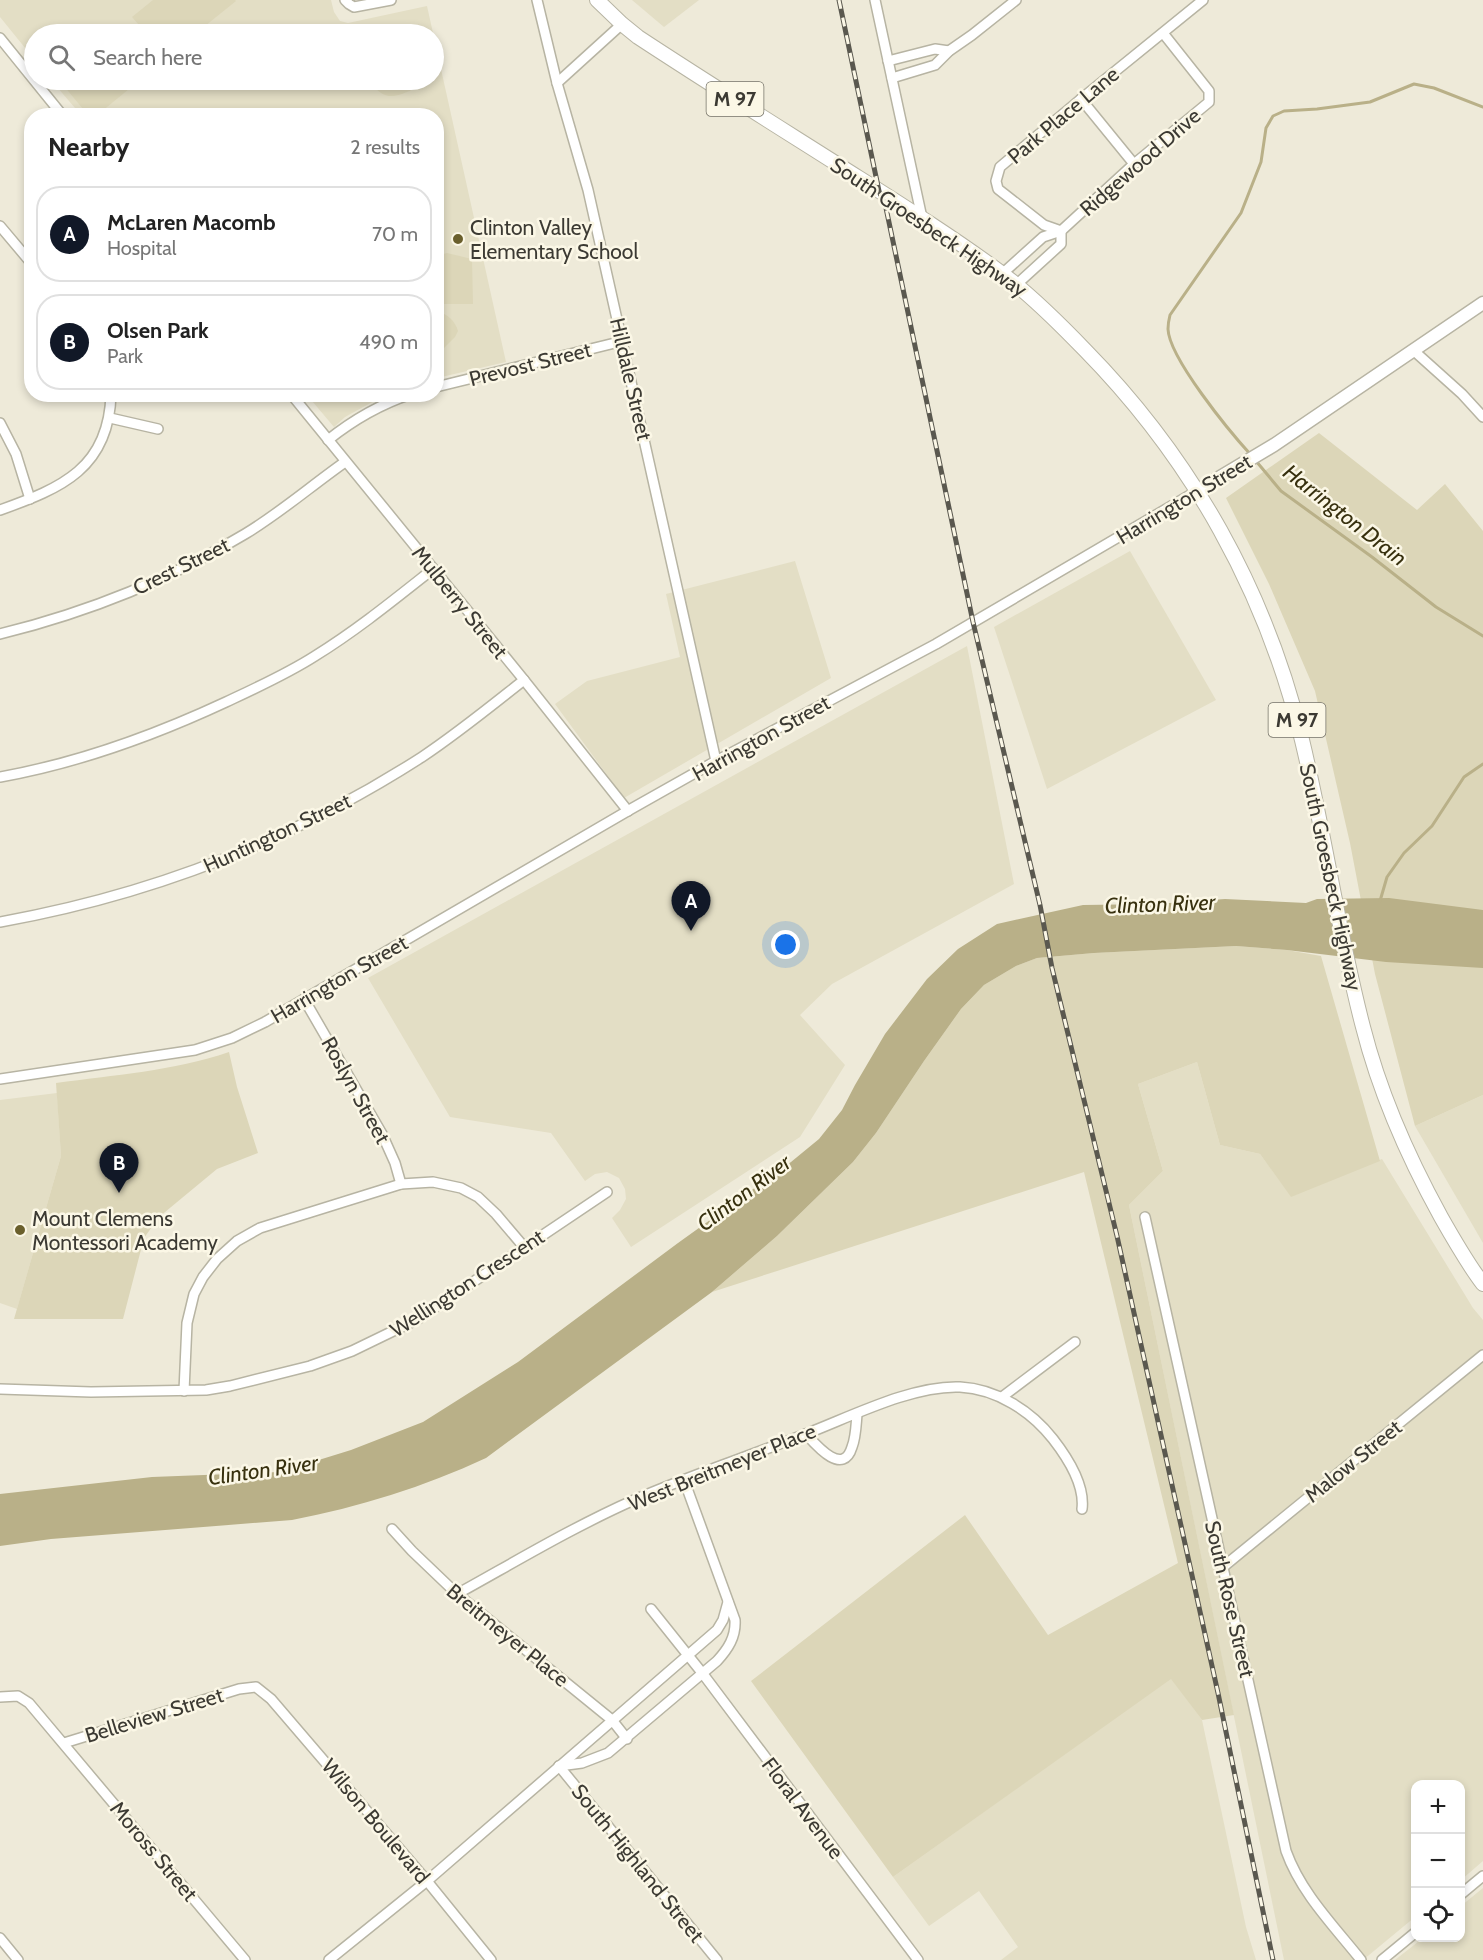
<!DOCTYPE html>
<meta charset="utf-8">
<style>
body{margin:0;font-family:Cabin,sans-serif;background:#f2f2f2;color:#222}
.controls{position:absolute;right:18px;bottom:18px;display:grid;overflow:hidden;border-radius:12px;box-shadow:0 3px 9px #0003}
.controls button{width:54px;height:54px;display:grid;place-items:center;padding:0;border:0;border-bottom:2px solid #e0e0e0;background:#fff;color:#222;font:30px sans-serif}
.you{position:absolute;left:786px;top:945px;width:21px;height:21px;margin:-15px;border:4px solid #fff;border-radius:50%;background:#1a73e8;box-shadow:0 0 0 9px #1a73e833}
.badge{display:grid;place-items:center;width:39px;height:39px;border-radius:50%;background:#111827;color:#fff;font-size:20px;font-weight:700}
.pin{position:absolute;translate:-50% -50px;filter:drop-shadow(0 2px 3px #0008)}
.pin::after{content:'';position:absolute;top:32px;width:21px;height:18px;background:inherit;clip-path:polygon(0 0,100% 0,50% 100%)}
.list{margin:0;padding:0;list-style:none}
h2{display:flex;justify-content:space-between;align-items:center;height:78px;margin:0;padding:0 24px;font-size:26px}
h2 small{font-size:20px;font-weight:400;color:#767676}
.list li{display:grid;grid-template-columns:39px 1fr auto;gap:18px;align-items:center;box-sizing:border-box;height:96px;margin:0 12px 12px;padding:0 12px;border:2px solid #e0e0e0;border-radius:24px}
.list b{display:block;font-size:22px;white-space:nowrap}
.list p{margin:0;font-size:20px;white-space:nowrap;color:#767676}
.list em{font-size:20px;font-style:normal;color:#767676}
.icon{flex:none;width:33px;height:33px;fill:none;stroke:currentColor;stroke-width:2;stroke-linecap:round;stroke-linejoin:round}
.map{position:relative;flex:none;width:1483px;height:1960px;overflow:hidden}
.search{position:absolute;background:#fff;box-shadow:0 3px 9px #0003;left:24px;top:24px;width:420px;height:66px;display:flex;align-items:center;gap:15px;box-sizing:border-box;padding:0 21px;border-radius:33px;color:#767676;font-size:22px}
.panel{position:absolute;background:#fff;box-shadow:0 3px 9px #0003;left:24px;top:108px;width:420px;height:294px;border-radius:24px}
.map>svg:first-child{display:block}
.built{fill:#e3dec5}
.green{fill:#dcd6b8}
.water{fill:#b9b088}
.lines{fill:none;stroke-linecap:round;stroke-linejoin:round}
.stream{stroke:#b9b088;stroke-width:3}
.street-casing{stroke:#b7b4a3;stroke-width:12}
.secondary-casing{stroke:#b7b4a3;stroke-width:15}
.primary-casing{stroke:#b7b4a3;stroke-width:16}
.street{stroke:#fff;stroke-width:9}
.secondary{stroke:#fff;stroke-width:12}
.primary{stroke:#fff;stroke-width:14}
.rail-casing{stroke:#5a584f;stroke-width:5}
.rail{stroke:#fbf7e6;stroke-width:3;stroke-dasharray:9;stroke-linecap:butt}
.poi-dot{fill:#6a5f2c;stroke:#fbf7e6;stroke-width:2}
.labels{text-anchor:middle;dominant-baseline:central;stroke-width:5;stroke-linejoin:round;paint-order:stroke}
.shield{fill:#fbf7e6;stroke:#757369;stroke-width:1.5}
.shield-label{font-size:20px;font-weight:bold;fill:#3c3a33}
.street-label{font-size:21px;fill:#3c3a33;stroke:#fbf7e6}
.poi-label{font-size:21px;fill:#3c3a33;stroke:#fbf7e6;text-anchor:start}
.water-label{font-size:22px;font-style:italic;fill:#37300e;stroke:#fbf7e6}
</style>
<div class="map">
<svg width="1483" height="1960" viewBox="0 0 1483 1960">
<rect width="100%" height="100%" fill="#eeead9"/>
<g class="built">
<polygon points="0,0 331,0 334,12 340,21 348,23 427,6 506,362 437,378 436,116 81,115 51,80 434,80 434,34 34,34 34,59 0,17"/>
<polygon points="632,0 699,0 664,27"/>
<polygon points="307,395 385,395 345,417 334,427"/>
<polygon points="1130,551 1216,700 1047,789 994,627"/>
<polygon points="795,561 831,678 624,798 555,704 587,681 680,657 666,594"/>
<polygon points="967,646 1014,884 832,984 800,1015 845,1065 800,1137 631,1247 612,1218 620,1210 626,1199 625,1189 619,1178 607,1172 595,1174 585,1181 551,1133 450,1117 368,978"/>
<polygon points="1197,1062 1220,1145 1260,1154 1291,1196 1382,1159 1473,1308 1483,1320 1483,1861 1461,1880 1460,1784 1416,1784 1415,1917 1363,1960 1284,1960 1129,1205 1163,1171 1138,1084"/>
<polygon points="57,1093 61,1156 17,1309 0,1303 0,1100"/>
<polygon points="1483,1095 1483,1243 1415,1126"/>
<polygon points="1171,1678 1202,1720 1246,1927 1256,1960 1001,1960 1018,1947 979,1891 929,1926 893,1877"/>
<polygon points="1483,1888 1483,1960 1395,1960 1423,1938 1460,1938 1461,1906"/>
</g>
<g class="green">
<polygon points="153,0 235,0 236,1 195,34 147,34 132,17"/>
<polygon points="59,80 140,80 96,116 88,115"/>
<path d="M369,80h52l1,5c-22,10 -36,21 -53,-5z"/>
<polygon points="447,253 472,259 473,304 437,304 437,256"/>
<path d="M437,312c10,1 18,9 21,19l-3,6 -18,18z"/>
<polygon points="1319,433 1417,510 1445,484 1483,531 1483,1095 1415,1126 1375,974 1350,843 1315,691 1269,584 1226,498"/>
<polygon points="1236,946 1287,950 1321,956 1380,1161 1291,1197 1260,1154 1220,1145 1197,1062 1138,1084 1163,1171 1129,1205 1234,1715 1202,1720 1171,1679 893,1877 751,1681 965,1515 1048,1635 1178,1563 1084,1172 712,1292 777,1236 853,1162 876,1133 924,1061 961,1009 984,985 1016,966 1037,958 1094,953"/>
<path d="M229,1052l8,35 21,66 -41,16 -58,48 -15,21 -21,81h-109l47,-163 -5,-73c58,-8 117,-12 173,-31z"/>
</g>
<path class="water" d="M1389,898l94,12v58l-97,-6 -99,-12 -51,-4 -142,7 -57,5 -21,8 -32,19 -23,24 -37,52 -48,72 -23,29 -76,74 -65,56 -226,166c-62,29 -127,49 -194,62l-241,19 -51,7v-52l152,-17 128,-5 71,-22 72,-28 95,-60 160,-119 113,-81 28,-23 23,-29 13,-25 30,-51 42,-55 31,-30 39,-25 86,-19 72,-1 70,-5 81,4 11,-4z"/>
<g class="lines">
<g class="stream">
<path d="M1251,455c-21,-23 -82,-97 -83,-126 0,-5 1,-10 2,-14l71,-102 20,-51 5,-34 7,-12 11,-5 33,-2 53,-7 44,-18 20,4 49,19"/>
<polyline points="1256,461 1281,491 1372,557 1436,607 1483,636"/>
<polyline points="1380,901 1387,877 1404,853 1432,826 1464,777 1483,764"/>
</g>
<defs>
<g id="street">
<polyline points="345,0 349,4 354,7 391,0"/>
<polyline points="537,0 557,83 588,190 716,761"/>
<polyline points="875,0 922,218"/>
<polyline points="0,38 63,116"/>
<polyline points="888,61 935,49 949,51"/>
<polyline points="892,78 935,65 949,51 972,35 1016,0"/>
<polyline points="557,83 622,24"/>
<polyline points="1081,99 1134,164"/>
<polyline points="0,226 32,264"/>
<polyline points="1061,231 1044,225 998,189 996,181 1000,167 1081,99 1203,0"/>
<polyline points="1002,274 1043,237 1061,231 1134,164 1209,102 1209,91 1163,33"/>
<polyline points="1016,285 1061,244 1061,231"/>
<polyline points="1413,350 1462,394 1483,417"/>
<polyline points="436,387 623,341"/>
<polyline points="291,394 524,680 628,811"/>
<polyline points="110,418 158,429"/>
<polyline points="0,423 16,454 30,499"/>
<path d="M328,440c25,-20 53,-36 83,-46"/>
<path d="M0,510c62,-22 109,-42 111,-116"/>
<path d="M0,634c85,-21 169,-54 245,-100 35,-21 66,-48 100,-72"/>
<path d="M0,777c79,-14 153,-41 226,-75 30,-14 61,-28 89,-46 42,-26 80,-57 118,-87"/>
<path d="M0,922c151,-27 293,-82 422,-165 36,-24 69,-51 102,-77"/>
<polyline points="304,999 382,1134 395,1163 401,1184"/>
<polyline points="0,1079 195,1050 232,1038 265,1022 631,809 716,761 936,644 1197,491"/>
<path d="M1145,1217l141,634c15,42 48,75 75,109"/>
<polyline points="0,1389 91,1392 206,1390 230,1386 310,1366 352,1351 418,1319 607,1192"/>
<polyline points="184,1391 187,1323 194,1294 203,1277 217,1259 237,1241 260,1228 401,1184 433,1182 461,1188 478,1197 496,1214 524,1247"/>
<polyline points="1002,1397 1075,1342"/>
<path d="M806,1434c10,11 37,43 46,13 4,-10 4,-22 5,-33"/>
<polyline points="392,1529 412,1551 457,1594 612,1720 627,1739"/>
<polyline points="1223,1567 1483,1355"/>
<path d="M457,1594c58,-32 116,-67 177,-94 57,-25 116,-44 174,-67 44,-17 105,-48 152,-46 37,2 71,24 93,52 14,18 32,46 29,70"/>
<polyline points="651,1609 703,1674 918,1960"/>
<polyline points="0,1697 18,1696 29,1703 245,1960"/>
<polyline points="64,1743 239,1689 256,1687 271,1699 427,1881 491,1960"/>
<path d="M559,1766l23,-3 26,-10 109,-92c11,-12 19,-24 18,-41l-51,-140"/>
<polyline points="559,1766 717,1960"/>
<polyline points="1460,1895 1483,1876"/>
<polyline points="0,1938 18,1960"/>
<polyline points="329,1960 427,1881 717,1630 723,1620 728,1602"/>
<polyline points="1382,1960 1416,1932"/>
</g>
<polyline id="secondary" points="1197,491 1274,445 1483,303"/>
<path id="primary" d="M597,0l25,24 16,13c73,48 147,94 221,141 49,31 98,62 145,97 29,22 55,48 81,75 107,109 181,241 217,390 23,95 36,192 61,287 17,67 45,130 78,190 13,23 26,46 42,67"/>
</defs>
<use href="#street" class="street-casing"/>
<use href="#secondary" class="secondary-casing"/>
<use href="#primary" class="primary-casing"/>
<use href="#street" class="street"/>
<use href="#secondary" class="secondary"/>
<use href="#primary" class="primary"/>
<defs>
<polyline id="rail" points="839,0 879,191 886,208 973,622 1040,905 1052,968 1117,1236 1218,1693 1273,1960"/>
</defs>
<use href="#rail" class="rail-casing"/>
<use href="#rail" class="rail"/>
</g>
<g class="poi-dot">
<circle cx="458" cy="239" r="6"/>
<circle cx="20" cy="1230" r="6"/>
</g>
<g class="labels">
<g class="shield">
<rect x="706.5" y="82" width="57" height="34" rx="4.5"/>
<rect x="1268.5" y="703" width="57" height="34" rx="4.5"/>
</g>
<g class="shield-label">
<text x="735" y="99">M 97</text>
<text x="1297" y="720">M 97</text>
</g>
<g class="street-label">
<text transform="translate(1063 115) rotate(-40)">Park Place Lane</text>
<text transform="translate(1140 162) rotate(-41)">Ridgewood Drive</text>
<text transform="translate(929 227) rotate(34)">South Groesbeck Highway</text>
<text transform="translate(530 364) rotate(-14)">Prevost Street</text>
<text transform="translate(631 379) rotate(77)">Hilldale Street</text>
<text transform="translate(1184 499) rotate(-31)">Harrington Street</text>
<text transform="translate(181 566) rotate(-26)">Crest Street</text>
<text transform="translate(460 602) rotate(51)">Mulberry Street</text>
<text transform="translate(761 738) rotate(-29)">Harrington Street</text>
<text transform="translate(277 833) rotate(-25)">Huntington Street</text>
<text transform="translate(1331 877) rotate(78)">South Groesbeck Highway</text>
<text transform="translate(339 979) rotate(-30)">Harrington Street</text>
<text transform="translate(356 1090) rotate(61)">Roslyn Street</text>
<text transform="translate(467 1283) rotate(-33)">Wellington Crescent</text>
<text transform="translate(1353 1461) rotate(-39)">Malow Street</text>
<text transform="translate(722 1467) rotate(-22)">West Breitmeyer Place</text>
<text transform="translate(1230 1599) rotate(77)">South Rose Street</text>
<text transform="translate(508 1635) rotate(39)">Breitmeyer Place</text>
<text transform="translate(154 1715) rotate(-17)">Belleview Street</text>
<text transform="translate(803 1808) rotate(53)">Floral Avenue</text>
<text transform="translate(376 1821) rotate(50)">Wilson Boulevard</text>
<text transform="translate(154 1851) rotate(50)">Moross Street</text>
<text transform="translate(638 1863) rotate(51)">South Highland Street</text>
</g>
<g class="poi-label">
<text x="470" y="227">Clinton Valley<tspan x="470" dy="24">Elementary School</tspan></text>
<text x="32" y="1218">Mount Clemens<tspan x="32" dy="24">Montessori Academy</tspan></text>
</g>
<g class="water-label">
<text transform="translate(1345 515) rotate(38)">Harrington Drain</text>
<text transform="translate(1160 904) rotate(-2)">Clinton River</text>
<text transform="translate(744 1193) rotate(-37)">Clinton River</text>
<text transform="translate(263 1470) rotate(-8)">Clinton River</text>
</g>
</g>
</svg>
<div class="controls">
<button>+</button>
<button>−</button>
<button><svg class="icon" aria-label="locate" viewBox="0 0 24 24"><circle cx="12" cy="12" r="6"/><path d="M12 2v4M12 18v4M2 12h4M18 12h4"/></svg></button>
</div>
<div class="you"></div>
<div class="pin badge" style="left:691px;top:931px">A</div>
<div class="pin badge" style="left:119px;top:1193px">B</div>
<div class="search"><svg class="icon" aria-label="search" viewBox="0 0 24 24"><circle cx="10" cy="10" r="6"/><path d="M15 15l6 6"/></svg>Search here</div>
<section class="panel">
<h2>Nearby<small>2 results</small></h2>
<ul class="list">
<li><span class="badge">A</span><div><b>McLaren Macomb</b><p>Hospital</p></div><em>70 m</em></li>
<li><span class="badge">B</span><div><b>Olsen Park</b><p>Park</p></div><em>490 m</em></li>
</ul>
</section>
</div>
